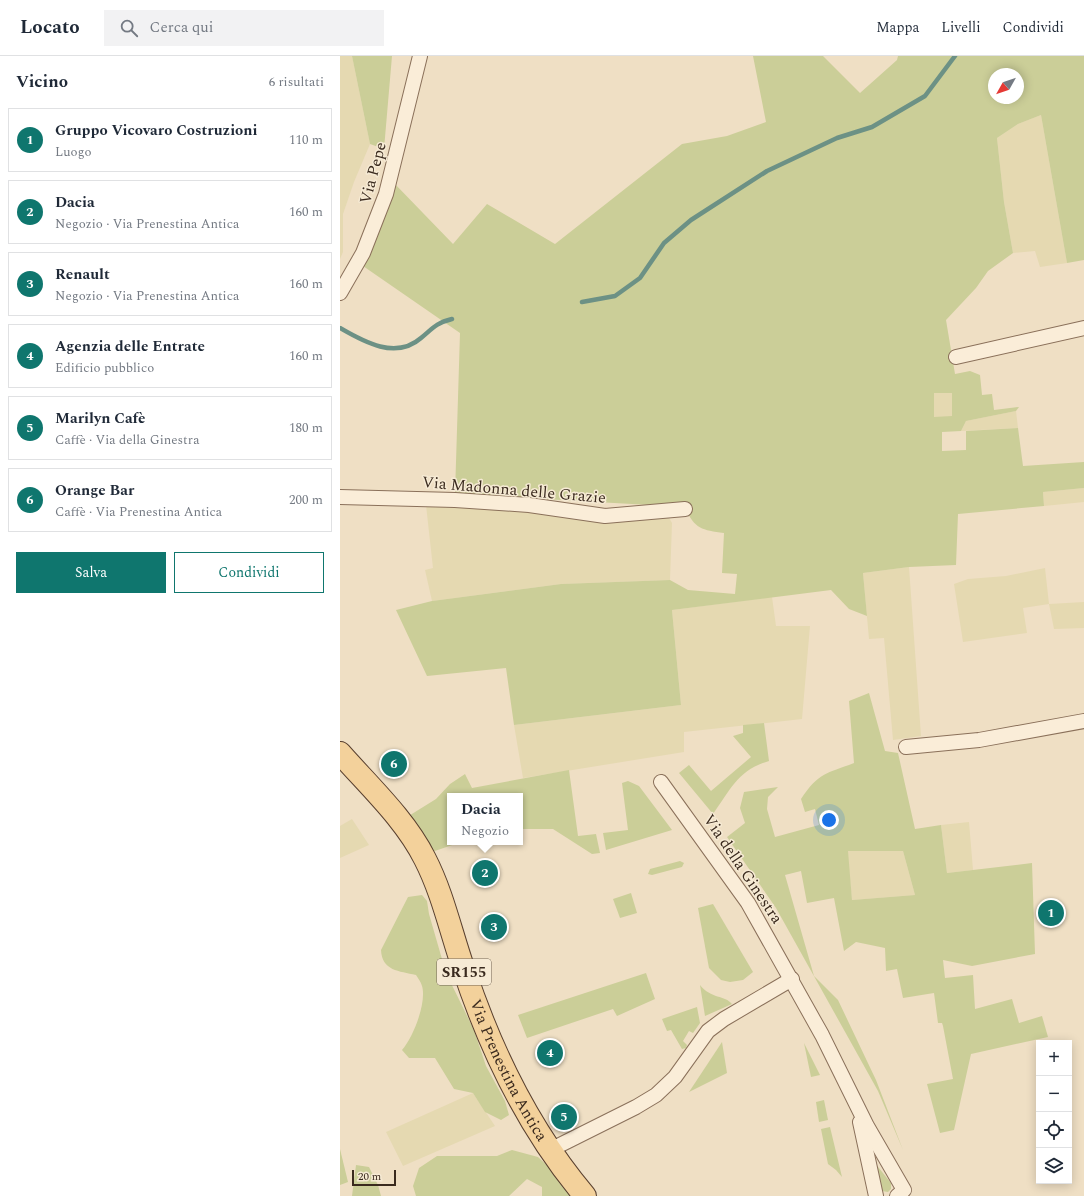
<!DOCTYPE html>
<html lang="it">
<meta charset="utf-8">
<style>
body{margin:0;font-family:Spectral,serif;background:#f2f2f3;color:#1f2937}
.controls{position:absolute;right:12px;bottom:12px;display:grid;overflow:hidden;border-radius:0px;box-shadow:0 2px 10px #0003}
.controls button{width:36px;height:36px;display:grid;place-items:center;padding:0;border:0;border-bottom:1px solid #e0e1e3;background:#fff;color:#1f2937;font:20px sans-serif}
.compass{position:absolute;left:648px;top:12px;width:36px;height:36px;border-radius:50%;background:#fff;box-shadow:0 2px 10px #0003;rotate:230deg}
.scale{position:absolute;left:12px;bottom:10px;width:44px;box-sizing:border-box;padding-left:4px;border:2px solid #3a2a1e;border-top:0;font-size:11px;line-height:14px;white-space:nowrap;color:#3a2a1e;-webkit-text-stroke:3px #f6ead4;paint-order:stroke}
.you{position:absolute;left:489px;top:764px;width:14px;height:14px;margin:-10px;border:3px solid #fff;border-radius:50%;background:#1a73e8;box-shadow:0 0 0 6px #1a73e833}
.badge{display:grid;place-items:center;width:26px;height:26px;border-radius:50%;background:#0f766e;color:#fff;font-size:13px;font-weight:700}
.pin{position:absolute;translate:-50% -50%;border:2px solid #fff;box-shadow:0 1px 4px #0006}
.popup{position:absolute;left:107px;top:737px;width:76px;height:52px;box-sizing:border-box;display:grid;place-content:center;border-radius:0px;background:#fff;filter:drop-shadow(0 1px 3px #0005);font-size:13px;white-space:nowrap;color:#747a83}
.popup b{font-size:15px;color:#1f2937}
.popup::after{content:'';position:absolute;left:50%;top:100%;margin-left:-8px;border:8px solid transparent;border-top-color:#fff}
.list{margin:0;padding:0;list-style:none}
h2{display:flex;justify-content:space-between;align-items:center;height:52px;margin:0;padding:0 16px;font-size:17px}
h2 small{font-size:13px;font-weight:400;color:#747a83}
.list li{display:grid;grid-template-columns:26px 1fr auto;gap:12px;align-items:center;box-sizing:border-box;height:64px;margin:0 8px 8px;padding:0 8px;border:1px solid #e0e1e3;border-radius:0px}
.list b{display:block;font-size:15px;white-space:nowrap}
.list p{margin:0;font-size:13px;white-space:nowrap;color:#747a83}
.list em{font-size:13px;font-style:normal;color:#747a83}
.actions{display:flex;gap:8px;padding:12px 16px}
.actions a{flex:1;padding:9px 0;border:1px solid #0f766e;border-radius:0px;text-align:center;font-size:14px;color:#0f766e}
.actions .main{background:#0f766e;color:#fff}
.icon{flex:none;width:22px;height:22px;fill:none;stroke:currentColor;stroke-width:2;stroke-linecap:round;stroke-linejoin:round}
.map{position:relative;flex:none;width:744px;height:1140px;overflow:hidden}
header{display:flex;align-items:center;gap:24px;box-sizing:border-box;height:56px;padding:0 20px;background:#fff;border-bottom:1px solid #e0e1e3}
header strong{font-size:19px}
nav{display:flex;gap:22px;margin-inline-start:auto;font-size:14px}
.search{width:280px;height:36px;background:#f2f2f3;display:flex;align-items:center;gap:10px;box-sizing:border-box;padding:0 14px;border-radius:0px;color:#747a83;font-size:15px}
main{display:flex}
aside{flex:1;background:#fff}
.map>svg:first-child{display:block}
.farmland{fill:#e5d9b1}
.green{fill:#cbce98;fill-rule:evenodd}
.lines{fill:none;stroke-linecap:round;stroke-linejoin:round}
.stream{stroke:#6c9185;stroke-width:4.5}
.street-casing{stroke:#8a705a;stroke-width:16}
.primary-casing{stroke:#583f2e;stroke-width:24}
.street{stroke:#faedd8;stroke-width:14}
.primary{stroke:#f3d19b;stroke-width:22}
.labels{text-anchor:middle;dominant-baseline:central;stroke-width:3;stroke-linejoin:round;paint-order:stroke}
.shield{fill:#f6ead4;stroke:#726455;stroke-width:1}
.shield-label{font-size:15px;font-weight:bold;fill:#3a2a1e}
.street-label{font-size:16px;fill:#3a2a1e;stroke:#f6ead4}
</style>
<header>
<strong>Locato</strong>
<div class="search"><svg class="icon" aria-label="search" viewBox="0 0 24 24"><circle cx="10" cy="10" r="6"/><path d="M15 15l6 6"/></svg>Cerca qui</div>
<nav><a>Mappa</a><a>Livelli</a><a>Condividi</a></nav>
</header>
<main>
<aside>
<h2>Vicino<small>6 risultati</small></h2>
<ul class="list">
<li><span class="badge">1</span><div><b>Gruppo Vicovaro Costruzioni</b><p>Luogo</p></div><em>110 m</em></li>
<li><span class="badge">2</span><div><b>Dacia</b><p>Negozio · Via Prenestina Antica</p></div><em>160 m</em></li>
<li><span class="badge">3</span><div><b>Renault</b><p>Negozio · Via Prenestina Antica</p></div><em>160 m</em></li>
<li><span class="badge">4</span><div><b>Agenzia delle Entrate</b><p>Edificio pubblico</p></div><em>160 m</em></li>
<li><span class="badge">5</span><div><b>Marilyn Cafè</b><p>Caffè · Via della Ginestra</p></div><em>180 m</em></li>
<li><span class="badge">6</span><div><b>Orange Bar</b><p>Caffè · Via Prenestina Antica</p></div><em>200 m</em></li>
</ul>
<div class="actions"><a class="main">Salva</a><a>Condividi</a></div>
</aside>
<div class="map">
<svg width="744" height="1140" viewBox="0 0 744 1140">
<rect width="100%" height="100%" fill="#efdfc4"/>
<g class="farmland">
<polygon points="0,0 12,0 30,88 14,126 3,158 3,196 0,203"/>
<polygon points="701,59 727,207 700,211 695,195 673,197 664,146 657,82 678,68"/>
<rect x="594" y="337" width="18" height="24"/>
<polygon points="676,355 678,372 621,375 626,365"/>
<polygon points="744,432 744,446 704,450 703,436"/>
<polygon points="86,449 194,456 327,458 332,467 330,524 221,528 92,545 85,514 93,512"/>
<polygon points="569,511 581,680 553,684 544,582 529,583 523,517"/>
<polygon points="705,512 709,548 744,546 744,572 714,573 709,548 683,552 687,577 623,586 614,528 628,523 666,520"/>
<polygon points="432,541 436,570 470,570 462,663 344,676 344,696 183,722 174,669 341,649 332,554"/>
<polygon points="12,763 29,789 0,802 0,770"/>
<polygon points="629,766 633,814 607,817 601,769"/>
<polygon points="507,795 563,795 575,839 512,844"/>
<polygon points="133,1037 155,1070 63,1110 46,1076"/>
</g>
<g class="green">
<polygon points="12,0 52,0 44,93 30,88"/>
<path d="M413,0h70l37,37 37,-33 1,-4h186v204l-17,3 -26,-148 -23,9 -21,14 7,64 9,51 -25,18 -12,17 -30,32 9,54 15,-3 10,4 2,20 10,-1 2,16 25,-3 -3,4 -50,10 -5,10 -19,1v19l24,-1v-19l52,-3 5,38 61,-4v26l-41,4 1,14 -86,8 -2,51 -47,2 -46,6 4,43 -18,-7 -18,-19 -159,20 9,95 -167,20 -8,-57 -79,8 -31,-66 36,-9 129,-17 109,-4 18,10 47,4 2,-20 -15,-1 2,-40c-22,-3 -30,-4 -39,-26l-230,-13 5,-161 -97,-67 30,-84 60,62 34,-40 68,40 127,-100 45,-8 39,-14zM654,18h24v24h-24zM594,337h18v23l-18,1z"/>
<path d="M529,637l16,58 13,2 17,76 26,-4 6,48 85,-10 3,91 -63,12 -29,-6 2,18 28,-3 2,34 37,-10 7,24 23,-7 6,21 -77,17 -17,76 -14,3 -13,-49 26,-5 -10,-53 -1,-3h-4l-4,-30 -31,5 -6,-29 -11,2 -1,-23 -29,-6 -12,9 -10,-53 -27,5 -6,-32 -16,4 29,101 24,24 38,80 27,70 -25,-59 -102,-183 -49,-71 18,-14 -5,-15 4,-16 34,-5 -10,10 -1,12 8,28 44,-12 -4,-16 -10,3 -4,-13c18,-27 25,-25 53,-36l-5,-62zM508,795h55l12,44 -63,5z"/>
<path d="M424,667l5,38c-31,9 -38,28 -56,53l-34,-41 10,-8 22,26 40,-34 -18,-21 10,-3v-8z"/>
<polygon points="229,714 238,780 256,778 260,797 252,798 213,773 180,773 180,740 110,740 110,786 121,786 89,797 67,761 96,743 110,728 125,718 132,732"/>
<polygon points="288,725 299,730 332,774 266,794 263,777 288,774 282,727"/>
<polygon points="340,805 344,807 342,811 312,819 308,818 310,813"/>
<polygon points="291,837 297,857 280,862 273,843"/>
<path d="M82,839l5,6 2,13 17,59 28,57 12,36 19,35 4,14 -8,5 -16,-8 -12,-19 -19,-4 -19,-31h-26l-7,-8c11,-12 25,-48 20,-64 -1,-4 -4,-8 -6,-11 -17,-4 -34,-4 -35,-25l27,-53z"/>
<polygon points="373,848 413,916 403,924 390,926 381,924 369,912 358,852"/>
<polygon points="306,917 315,943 277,960 273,953 187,982 178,959"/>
<path d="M360,929c11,14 25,10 32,19l-27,12z"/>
<polygon points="357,951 360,967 353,977 349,975 343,985 347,989 346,992 342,993 331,974 327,975 322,963"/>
<polygon points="382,986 387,1017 349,1036"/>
<polygon points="464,987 480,1019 471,1021"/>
<polygon points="484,1044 488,1064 479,1066 476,1046"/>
<polygon points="490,1071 502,1121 496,1114 488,1108 481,1073"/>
<polygon points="0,1093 8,1126 0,1129"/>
<polygon points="172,1094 198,1101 212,1114 232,1140 202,1140 202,1131 187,1123 169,1140 76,1140 73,1130 79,1112 97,1100 157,1100"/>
<polygon points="534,1106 551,1127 551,1133 548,1136 542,1135"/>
<polygon points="16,1109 29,1111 38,1129 41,1140 12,1140"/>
</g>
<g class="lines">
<g class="stream">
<polyline points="242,246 275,240 300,222 324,187 351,164 427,115 497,82 532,71 585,40 615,0"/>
<path d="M0,272c24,14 56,32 81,10 12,-10 15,-15 31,-19"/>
</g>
<defs>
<g id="street">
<polyline points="0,237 23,197 46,138 80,0"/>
<polyline points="616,301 744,272"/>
<polyline points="0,441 115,444 189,449 265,460 345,453"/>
<polyline points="566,691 639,684 744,665"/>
<polyline points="321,726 408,847 482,979 527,1070 564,1134 557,1140"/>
<polyline points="520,1066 536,1140"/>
<polyline points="210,1094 296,1051 316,1039 335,1021 368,975 384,963 452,923"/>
</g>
<g id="primary">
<path id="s1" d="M0,697c29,33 65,66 85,106 18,35 26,74 39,111 27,81 66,161 121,226"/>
</g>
</defs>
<use href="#street" class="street-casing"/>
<use href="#primary" class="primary-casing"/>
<use href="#street" class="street"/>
<use href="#primary" class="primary"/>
</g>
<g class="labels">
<rect class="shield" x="97" y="903" width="54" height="26" rx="3"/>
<g class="shield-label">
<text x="124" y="916">SR155</text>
</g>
<g class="street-label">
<text transform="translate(33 117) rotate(-75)">Via Pepe</text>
<text transform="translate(174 434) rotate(5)">Via Madonna delle Grazie</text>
<text transform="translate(403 813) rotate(56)">Via della Ginestra</text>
<text stroke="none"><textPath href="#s1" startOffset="364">Via Prenestina Antica</textPath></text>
</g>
</g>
</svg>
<div class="controls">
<button>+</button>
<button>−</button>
<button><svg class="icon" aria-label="locate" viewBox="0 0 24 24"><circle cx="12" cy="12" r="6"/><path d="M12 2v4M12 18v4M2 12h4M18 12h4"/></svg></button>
<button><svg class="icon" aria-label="layers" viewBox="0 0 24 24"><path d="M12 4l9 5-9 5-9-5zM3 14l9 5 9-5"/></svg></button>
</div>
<svg class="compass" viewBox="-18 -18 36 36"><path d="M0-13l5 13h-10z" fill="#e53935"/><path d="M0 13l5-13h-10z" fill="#747a83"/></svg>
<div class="scale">20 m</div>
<div class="you"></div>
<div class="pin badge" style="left:711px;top:857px">1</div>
<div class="pin badge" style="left:145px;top:817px">2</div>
<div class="popup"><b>Dacia</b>Negozio</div>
<div class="pin badge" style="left:154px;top:871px">3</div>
<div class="pin badge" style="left:210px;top:997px">4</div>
<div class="pin badge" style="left:224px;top:1061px">5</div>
<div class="pin badge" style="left:54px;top:708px">6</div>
</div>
</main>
